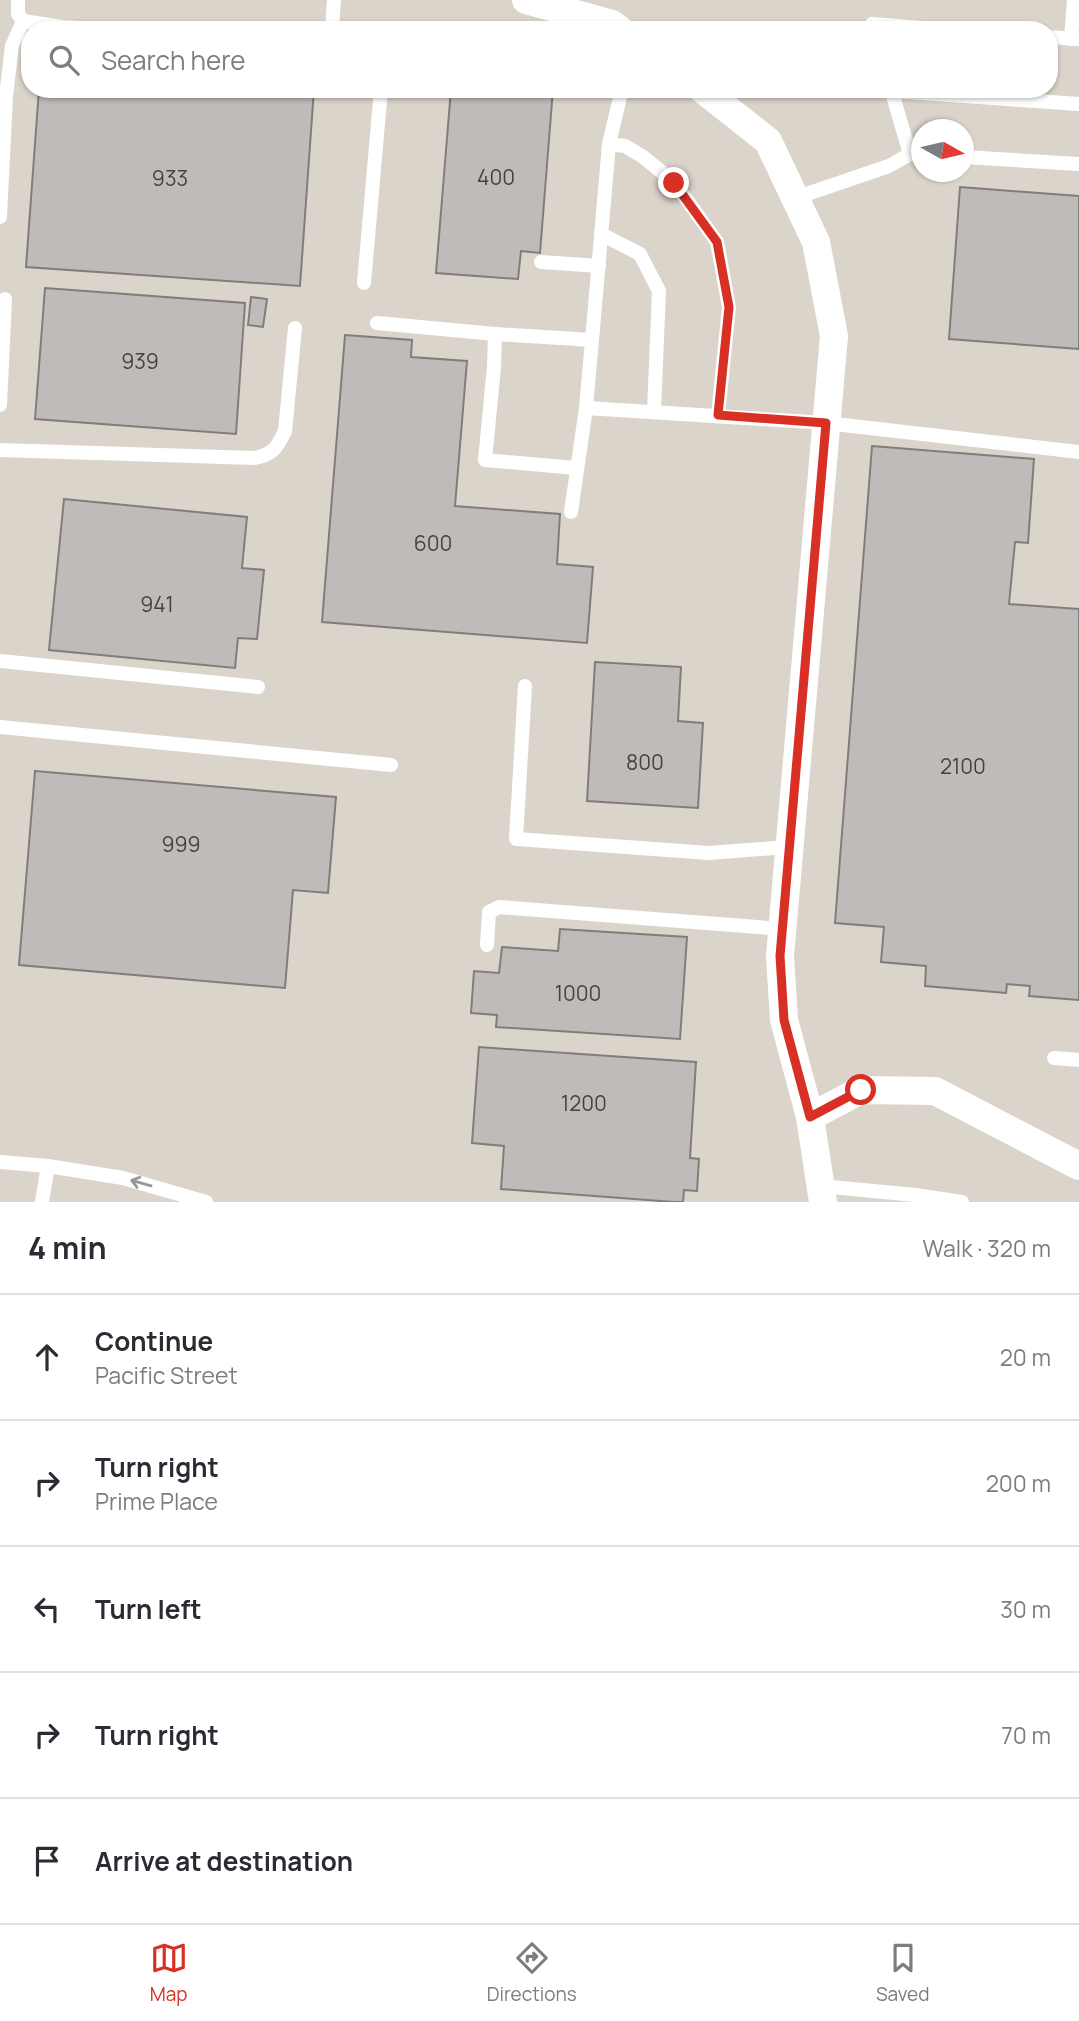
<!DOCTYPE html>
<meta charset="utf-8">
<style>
body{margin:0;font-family:Manrope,sans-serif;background:#f2f2f3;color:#2b2b33}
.compass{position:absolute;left:911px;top:119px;width:63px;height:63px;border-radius:50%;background:#fff;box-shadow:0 2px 5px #0004;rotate:98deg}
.stop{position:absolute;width:21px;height:21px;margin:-16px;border:5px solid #d93025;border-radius:50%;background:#fff}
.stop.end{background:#d93025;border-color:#fff;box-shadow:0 2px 7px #0008}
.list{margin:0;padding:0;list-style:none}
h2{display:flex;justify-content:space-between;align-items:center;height:91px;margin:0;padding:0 28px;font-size:30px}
h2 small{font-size:23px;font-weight:400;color:#7c7c81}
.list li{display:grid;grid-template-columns:46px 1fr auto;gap:21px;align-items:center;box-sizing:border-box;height:126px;padding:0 28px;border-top:2px solid #e1e1e2}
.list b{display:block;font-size:26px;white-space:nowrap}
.list p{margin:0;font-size:23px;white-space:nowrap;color:#7c7c81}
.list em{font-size:23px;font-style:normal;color:#7c7c81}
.icon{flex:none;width:38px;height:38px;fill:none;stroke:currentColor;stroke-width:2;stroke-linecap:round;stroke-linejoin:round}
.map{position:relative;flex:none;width:1079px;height:1202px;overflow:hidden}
.search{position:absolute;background:#fff;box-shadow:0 2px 5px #0004;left:21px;right:21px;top:21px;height:77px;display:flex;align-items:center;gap:18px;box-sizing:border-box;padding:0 24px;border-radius:28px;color:#7c7c81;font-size:26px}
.sheet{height:721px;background:#fff}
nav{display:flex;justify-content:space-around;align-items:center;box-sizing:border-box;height:98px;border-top:2px solid #e1e1e2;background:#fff;font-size:19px;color:#7c7c81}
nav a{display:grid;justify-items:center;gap:4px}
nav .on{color:#d93025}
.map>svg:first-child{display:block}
.built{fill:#dbd4cb;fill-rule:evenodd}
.building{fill:#bebbb8;stroke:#807e7c;stroke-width:2}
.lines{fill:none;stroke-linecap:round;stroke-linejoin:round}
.lane{stroke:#fff;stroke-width:14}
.street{stroke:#fff;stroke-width:28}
.oneway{stroke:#999898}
.route{stroke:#d93025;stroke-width:9}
.labels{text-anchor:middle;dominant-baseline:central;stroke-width:5;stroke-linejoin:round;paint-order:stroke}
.number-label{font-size:21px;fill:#444342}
</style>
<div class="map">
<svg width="1079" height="1202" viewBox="0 0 1079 1202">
<rect width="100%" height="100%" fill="#e1dfdc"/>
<path class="built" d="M0,0h1079v1202h-1079zM30,30h1019v59h-1019zM922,130h42v42h-42z"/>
<g class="building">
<polygon points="39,89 314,89 300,286 26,267"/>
<polygon points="451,89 553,89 540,253 521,251 518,279 436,273"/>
<polygon points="960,187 1079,196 1079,349 949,339"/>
<polygon points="45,288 245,303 236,434 35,419"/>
<polygon points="251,297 267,299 263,327 248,325"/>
<polygon points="345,335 412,340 411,357 467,361 455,506 560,514 557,564 593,567 587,643 322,622"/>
<polygon points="872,446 1034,459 1028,543 1015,542 1009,604 1079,609 1079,1000 1029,996 1030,986 1007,984 1006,993 925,986 926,966 881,962 884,927 835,923"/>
<polygon points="64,499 247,517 242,568 264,570 257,639 238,638 235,668 49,650"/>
<polygon points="595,662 681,667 678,721 703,723 698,808 587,801"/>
<polygon points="35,771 336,797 328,893 293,890 285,988 19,965"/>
<polygon points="560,929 687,937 680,1039 496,1027 497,1015 471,1013 474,971 499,973 502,947 558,951"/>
<polygon points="479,1047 696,1062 690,1158 699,1159 697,1191 684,1190 683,1202 674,1202 501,1189 504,1146 472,1143"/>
</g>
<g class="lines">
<g class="lane">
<polyline points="18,0 18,14 23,21 62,27 109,30"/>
<polyline points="332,30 334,0"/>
<polyline points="873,30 872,24 948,30"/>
<polyline points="1049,37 1078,39"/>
<polyline points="1071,39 1074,0"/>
<polyline points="891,89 910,154"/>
<polyline points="892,91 1079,104"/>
<polyline points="609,144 622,89"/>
<polyline points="964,157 1079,164"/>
<polyline points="795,198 889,166 910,154 922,155"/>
<polyline points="0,217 6,96 12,46 23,21"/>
<polyline points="601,234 640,254 659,291 654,411"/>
<polyline points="541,262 599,266"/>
<polyline points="364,283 381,89"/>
<polyline points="377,323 495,334"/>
<polyline points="592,340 609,144 625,146 642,156 674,182 717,242 729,307 718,415"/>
<polyline points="0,405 5,299"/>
<path d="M0,450l255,8c18,-4 22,-10 30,-27l10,-103"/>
<polyline points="576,468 485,460 494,367 495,334 592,340 586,408"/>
<polyline points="571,512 586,408 826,423 1079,452"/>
<polyline points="0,661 258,687"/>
<polyline points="525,686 516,839 709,853 788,847"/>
<polyline points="0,727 391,765"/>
<polyline points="487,945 489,912 499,907 782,929"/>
<polyline points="1054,1058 1079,1060"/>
<polyline points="0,1162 48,1166 123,1178 206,1202"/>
<polyline points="821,1186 915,1195 962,1202"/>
<polyline points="42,1202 48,1166"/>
</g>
<g class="street">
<polyline points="526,0 612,24 620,30"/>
<polyline points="702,89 768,141 816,242 834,336 780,956 784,1020 810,1117 823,1202"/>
<polyline points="810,1117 861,1090 935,1091 1079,1166"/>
</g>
</g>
<defs><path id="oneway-shaft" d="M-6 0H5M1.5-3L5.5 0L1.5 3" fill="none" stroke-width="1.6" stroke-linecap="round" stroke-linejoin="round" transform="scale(1.75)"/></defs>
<use class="oneway" href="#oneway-shaft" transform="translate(141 1183) rotate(-164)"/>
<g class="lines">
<polyline class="route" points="674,183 717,242 729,307 718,415 826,423 780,956 784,1020 810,1117 861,1090"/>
</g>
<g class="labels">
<g class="number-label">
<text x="496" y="177">400</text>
<text x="170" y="178">933</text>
<text x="140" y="361">939</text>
<text x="433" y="543">600</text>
<text x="157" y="604">941</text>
<text x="645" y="762">800</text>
<text x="963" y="766">2100</text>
<text x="181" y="844">999</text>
<text x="578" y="993">1000</text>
<text x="584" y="1103">1200</text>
</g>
</g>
</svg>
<svg class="compass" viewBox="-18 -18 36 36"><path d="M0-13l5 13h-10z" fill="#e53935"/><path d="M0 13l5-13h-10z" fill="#7c7c81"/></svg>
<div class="stop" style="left:861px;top:1090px"></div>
<div class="stop end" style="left:674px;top:183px"></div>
<div class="search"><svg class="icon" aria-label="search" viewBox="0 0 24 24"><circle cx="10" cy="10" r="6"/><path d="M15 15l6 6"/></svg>Search here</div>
</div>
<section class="sheet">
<h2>4 min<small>Walk · 320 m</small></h2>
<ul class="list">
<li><svg class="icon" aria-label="ahead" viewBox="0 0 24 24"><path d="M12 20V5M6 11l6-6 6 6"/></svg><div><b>Continue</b><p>Pacific Street</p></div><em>20 m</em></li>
<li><svg class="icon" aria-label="right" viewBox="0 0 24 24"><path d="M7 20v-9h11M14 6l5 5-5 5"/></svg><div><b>Turn right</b><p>Prime Place</p></div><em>200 m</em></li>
<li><svg class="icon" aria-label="left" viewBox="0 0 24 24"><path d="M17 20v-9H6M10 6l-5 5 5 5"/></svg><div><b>Turn left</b></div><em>30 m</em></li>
<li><svg class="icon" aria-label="right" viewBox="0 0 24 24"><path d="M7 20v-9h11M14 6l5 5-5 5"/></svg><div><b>Turn right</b></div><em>70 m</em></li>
<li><svg class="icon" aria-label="arrive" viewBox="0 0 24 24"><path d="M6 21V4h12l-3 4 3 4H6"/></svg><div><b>Arrive at destination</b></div></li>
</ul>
</section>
<nav>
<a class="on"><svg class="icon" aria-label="map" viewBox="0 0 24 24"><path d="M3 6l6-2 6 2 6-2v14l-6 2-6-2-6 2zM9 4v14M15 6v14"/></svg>Map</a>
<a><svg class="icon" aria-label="directions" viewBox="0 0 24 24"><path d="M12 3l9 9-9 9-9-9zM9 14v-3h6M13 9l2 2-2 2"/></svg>Directions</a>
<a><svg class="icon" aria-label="saved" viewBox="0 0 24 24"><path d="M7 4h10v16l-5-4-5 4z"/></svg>Saved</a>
</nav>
